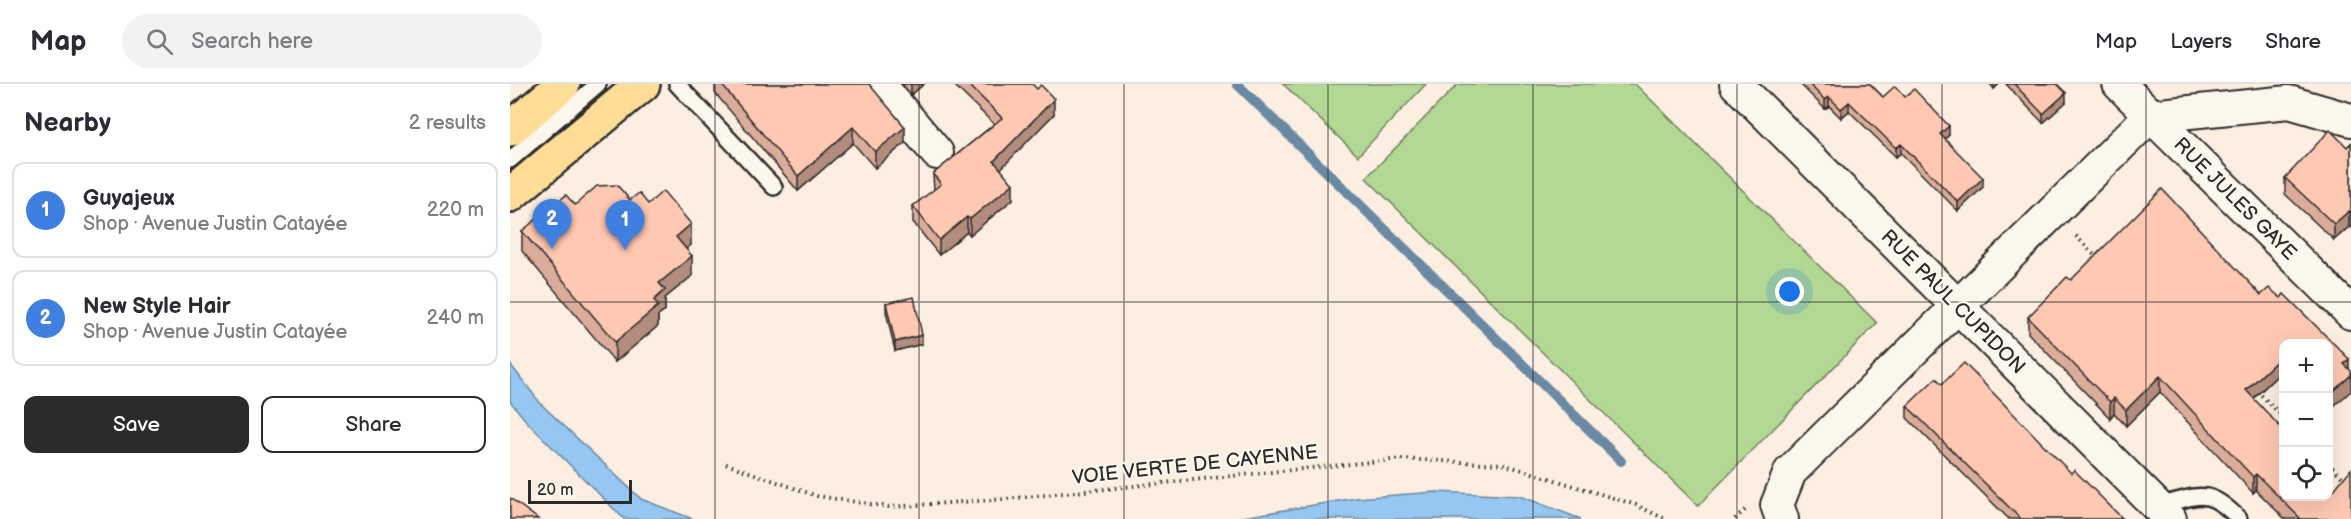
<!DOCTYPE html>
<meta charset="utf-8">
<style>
body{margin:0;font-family:"Balsamiq Sans",sans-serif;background:#f2f2f3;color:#2b2b33}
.controls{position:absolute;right:18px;bottom:18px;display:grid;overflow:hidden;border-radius:12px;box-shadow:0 6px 24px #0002}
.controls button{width:54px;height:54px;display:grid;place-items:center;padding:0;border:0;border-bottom:2px solid #e1e1e2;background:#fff;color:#2b2b33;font:30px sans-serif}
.scale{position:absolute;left:18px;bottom:15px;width:104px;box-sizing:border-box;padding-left:6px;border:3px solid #2b2b2b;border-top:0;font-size:16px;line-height:21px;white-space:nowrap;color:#2b2b2b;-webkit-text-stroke:4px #fbf7ec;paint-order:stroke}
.you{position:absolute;left:1280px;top:208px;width:21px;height:21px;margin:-15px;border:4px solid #fff;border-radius:50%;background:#1a73e8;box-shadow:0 0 0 9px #1a73e833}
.badge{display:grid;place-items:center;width:39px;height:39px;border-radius:50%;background:#2b2b2b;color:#fff;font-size:20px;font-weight:700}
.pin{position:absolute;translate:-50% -50px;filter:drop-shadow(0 2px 3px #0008)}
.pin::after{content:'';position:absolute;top:32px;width:21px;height:18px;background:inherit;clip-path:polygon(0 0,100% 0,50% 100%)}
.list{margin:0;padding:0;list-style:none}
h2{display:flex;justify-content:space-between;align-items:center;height:78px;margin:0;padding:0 24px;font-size:26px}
h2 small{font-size:20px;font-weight:400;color:#7c7c81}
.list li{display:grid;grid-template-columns:39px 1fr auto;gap:18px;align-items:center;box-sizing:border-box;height:96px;margin:0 12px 12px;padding:0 12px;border:2px solid #e1e1e2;border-radius:12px}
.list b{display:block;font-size:22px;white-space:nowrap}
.list p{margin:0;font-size:20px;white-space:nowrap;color:#7c7c81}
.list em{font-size:20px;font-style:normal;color:#7c7c81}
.actions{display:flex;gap:12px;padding:18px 24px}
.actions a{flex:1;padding:14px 0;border:2px solid #2b2b2b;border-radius:12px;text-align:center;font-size:21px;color:#2b2b2b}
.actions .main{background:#2b2b2b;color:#fff}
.icon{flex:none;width:33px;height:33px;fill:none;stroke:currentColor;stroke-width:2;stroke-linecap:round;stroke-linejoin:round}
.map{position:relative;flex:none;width:1841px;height:435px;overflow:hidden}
header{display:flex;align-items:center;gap:36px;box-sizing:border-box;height:84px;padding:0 30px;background:#fff;border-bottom:2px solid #e1e1e2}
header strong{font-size:28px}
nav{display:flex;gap:33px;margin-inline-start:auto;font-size:21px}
.search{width:420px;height:54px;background:#f2f2f3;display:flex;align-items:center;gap:15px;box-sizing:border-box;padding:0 21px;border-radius:33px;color:#7c7c81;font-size:22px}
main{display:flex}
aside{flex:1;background:#fff}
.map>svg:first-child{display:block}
.pitch{fill:#b3d893;stroke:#6f825f;stroke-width:1.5}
.water{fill:#96c7f3;stroke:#6b89a3;stroke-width:1.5}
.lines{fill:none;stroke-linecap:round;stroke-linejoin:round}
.stream{stroke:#6b89a3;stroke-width:10}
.service-casing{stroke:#2b2b2b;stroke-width:20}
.minor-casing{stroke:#2b2b2b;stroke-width:36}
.primary-casing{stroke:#2b2b2b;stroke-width:38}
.path{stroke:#2b2b2b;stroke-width:4;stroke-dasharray:1.5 4.5;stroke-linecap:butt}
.service{stroke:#fbf7ec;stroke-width:15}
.minor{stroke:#fbf7ec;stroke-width:32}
.primary{stroke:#ffdd96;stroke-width:33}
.wall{fill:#dbac99;stroke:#2b2b2b;stroke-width:1.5}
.shaded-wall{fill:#b28c7d;stroke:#2b2b2b;stroke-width:1.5}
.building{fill:#ffc8b2;stroke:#2b2b2b;stroke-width:1.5}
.grid{fill:none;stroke:#2b2b2b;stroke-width:1.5;stroke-opacity:0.55}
.labels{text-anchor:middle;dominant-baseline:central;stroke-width:4.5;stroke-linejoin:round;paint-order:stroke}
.street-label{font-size:20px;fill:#2b2b2b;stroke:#fbf7ec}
</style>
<header>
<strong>Map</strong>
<div class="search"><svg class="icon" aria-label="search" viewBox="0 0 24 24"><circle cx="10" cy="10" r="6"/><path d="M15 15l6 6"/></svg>Search here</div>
<nav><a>Map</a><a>Layers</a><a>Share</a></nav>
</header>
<main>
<aside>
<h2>Nearby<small>2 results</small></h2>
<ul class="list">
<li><span class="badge" style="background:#3f7fe0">1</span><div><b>Guyajeux</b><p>Shop · Avenue Justin Catayée</p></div><em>220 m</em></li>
<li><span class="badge" style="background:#3f7fe0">2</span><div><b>New Style Hair</b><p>Shop · Avenue Justin Catayée</p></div><em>240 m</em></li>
</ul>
<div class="actions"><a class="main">Save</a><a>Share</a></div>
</aside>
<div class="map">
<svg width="1841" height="435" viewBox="0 0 1841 435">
<rect width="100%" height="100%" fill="#fceee0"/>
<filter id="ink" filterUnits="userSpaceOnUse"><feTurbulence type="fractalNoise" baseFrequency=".0167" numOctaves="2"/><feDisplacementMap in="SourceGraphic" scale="12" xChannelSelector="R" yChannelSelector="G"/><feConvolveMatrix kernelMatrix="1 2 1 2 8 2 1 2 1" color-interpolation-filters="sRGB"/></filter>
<g filter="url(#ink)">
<g class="pitch">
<polygon points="773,0 916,0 848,72"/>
<polygon points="948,0 1125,0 1367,239 1188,422 856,94"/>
</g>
<g class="water">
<polygon points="0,280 31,320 131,415 183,435 114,435 17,338 0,317"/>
<polygon points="926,408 1010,412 1071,435 721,435 846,414"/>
</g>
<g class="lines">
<polyline class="stream" points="727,0 1111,377"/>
<defs>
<g id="service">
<polyline points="167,0 264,103"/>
<polyline points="0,76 88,0"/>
<path d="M1648,422c41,-10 49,-20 81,13"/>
</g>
<g id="minor">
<polyline points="369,0 427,69"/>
<polyline points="1226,0 1660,435"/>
<polyline points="1609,0 1841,229"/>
<polyline points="1640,32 1779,18 1841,36"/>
<polyline points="1272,435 1267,421 1280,388 1640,32"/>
</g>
<g id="primary">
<polyline points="0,45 53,0"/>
<polyline points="0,111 133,0"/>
</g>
</defs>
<use href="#service" class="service-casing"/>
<use href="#minor" class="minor-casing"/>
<use href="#primary" class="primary-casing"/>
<g class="path">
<polyline points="1566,152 1588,175"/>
<polyline points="1747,307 1774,334"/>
<polyline points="1818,379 1841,402"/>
<polyline points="216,380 307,412 379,423 496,415 890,375 993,380 1126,421 1155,435"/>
<polyline points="1225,435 1236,425"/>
</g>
<use href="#service" class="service"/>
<use href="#minor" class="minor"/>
<use href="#primary" class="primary"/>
</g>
<g class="wall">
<polygon points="205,0 359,0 395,59 365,84 343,59 288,107 205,9"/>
<polygon points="392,0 414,0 401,11"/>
<polygon points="443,0 522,0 544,30 490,85 503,115 460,151 457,148 429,171 403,138 403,122 424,106 423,90 484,40"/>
<polygon points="1290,0 1360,0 1373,13 1395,13 1439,51 1435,55 1473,103 1448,127 1391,69 1386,73 1339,27 1331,34 1319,22 1315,25"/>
<polygon points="1480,0 1489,0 1484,5"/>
<polygon points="1496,0 1547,0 1556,18 1533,39"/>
<polygon points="1841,59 1841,144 1839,143 1824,156 1775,110 1775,94 1837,63"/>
<polygon points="120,116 138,120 181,161 176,165 182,192 155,214 155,227 148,232 148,242 105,278 12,167 12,147 65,121"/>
<polygon points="1561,196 1751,211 1818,260 1773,260 1773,286 1744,314 1773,412 1841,435 1775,435 1746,406 1743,409 1650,308 1616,342 1604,329 1600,334 1518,249 1518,233"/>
<polygon points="376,219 412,260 385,267 376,228"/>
<polygon points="1432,300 1613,435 1499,435 1397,334 1397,322"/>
</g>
<g class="shaded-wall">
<polygon points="401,0 414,0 401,11"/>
<polygon points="1484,0 1489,0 1484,5"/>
<polygon points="1556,9 1556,18 1533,39 1533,30"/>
<polygon points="1319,13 1319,22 1315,25 1315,16"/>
<polygon points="544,15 544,30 484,92 484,77"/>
<polygon points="1339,18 1339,27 1331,34 1331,25"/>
<polygon points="1439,42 1439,51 1430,59 1430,50"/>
<polygon points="343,43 343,59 288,107 288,92"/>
<polygon points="395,43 395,59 365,84 365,68"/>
<polygon points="1391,60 1391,69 1386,73 1386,64"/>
<polygon points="1473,94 1473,103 1448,127 1448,118"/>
<polygon points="503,100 503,115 460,151 460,135"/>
<polygon points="1839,127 1839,143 1824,156 1824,140"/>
<polygon points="457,133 457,148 429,171 429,156"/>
<polygon points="181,140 181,161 166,173 166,153"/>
<polygon points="182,172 182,192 155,214 155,227 148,232 148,242 105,278 105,258 144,216 149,199"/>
<polygon points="412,251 412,260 385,267 385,258"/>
<polygon points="1773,271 1773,286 1736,321 1736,306"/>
<polygon points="1839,275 1839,290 1834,280"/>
<polygon points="1841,291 1841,307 1818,327 1818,312"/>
<polygon points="1650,292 1650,308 1616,342 1616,326"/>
<polygon points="1604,314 1604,329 1600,334 1600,318"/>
<polygon points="1746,390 1746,406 1743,409 1743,393"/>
</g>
<g class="building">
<polygon points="211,0 359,0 395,43 365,68 343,43 288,92"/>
<polygon points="458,0 522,0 527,5 531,1 544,15 484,77 503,100 460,135 457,133 429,156 403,122 431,100 423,90 492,34"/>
<polygon points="1299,0 1360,0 1373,13 1385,2 1395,13 1404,5 1439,42 1430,50 1473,94 1448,118 1391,60 1386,64 1339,18 1331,25 1319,13 1315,16"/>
<polygon points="1504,0 1547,0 1556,9 1533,30"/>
<polygon points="1820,46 1837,63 1841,59 1841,129 1839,127 1824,140 1775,94"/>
<polygon points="107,101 120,116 129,109 138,120 153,107 181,140 166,153 182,172 149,199 155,206 144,216 148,222 105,258 12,147 56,111 65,121 87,102"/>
<polygon points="1652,105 1751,211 1759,204 1771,214 1774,210 1839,275 1834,280 1841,287 1841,291 1818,312 1818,260 1773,260 1773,271 1736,306 1773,346 1773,412 1818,412 1818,403 1823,407 1841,385 1841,435 1791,435 1746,390 1743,393 1650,292 1616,326 1604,314 1600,318 1518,233 1557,193 1561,196"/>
<polygon points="404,213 412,251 385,258 376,219"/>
<polygon points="1454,279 1561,389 1564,386 1613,435 1511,435 1397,322 1426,294 1432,300"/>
<polygon points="0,414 28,435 0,435"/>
</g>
</g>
<path class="grid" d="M205,0v435M409,0v435M614,0v435M818,0v435M1023,0v435M1227,0v435M1432,0v435M1636,0v435M0,218h1841"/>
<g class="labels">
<g class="street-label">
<text transform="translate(1725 115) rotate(45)">RUE JULES GAYE</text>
<text transform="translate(1443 218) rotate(45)">RUE PAUL CUPIDON</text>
<text transform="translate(685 381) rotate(-6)">VOIE VERTE DE CAYENNE</text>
</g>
</g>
</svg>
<div class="controls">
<button>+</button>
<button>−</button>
<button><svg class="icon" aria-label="locate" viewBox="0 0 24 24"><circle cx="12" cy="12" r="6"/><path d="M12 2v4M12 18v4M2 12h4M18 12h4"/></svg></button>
</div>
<div class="scale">20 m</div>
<div class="you"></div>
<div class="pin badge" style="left:115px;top:166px;background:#3f7fe0">1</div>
<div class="pin badge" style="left:42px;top:165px;background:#3f7fe0">2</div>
</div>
</main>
